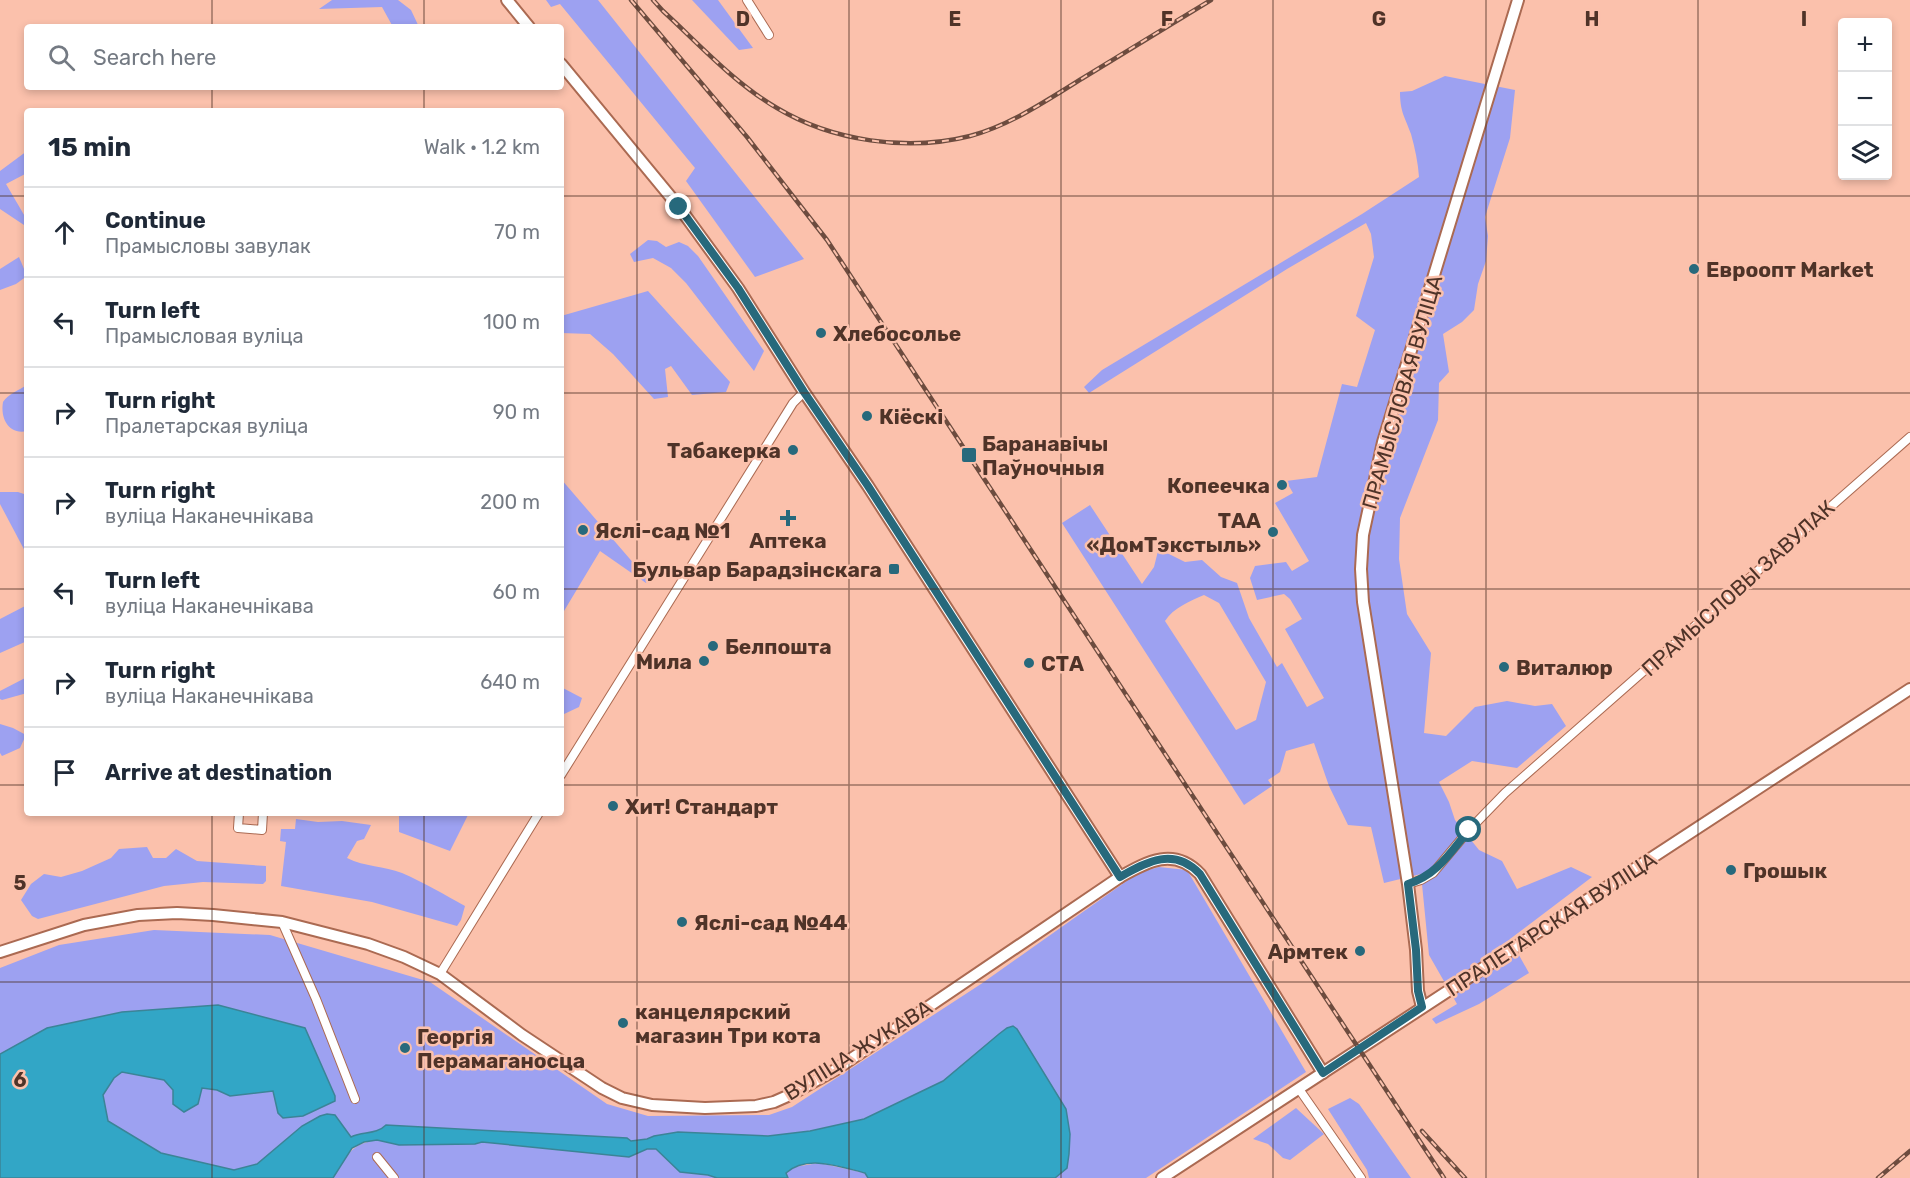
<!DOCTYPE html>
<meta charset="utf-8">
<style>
body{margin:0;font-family:Rubik,sans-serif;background:#f2f2f3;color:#1f2937}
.controls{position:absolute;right:18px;top:18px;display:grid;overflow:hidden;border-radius:6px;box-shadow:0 3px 9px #0003}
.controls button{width:54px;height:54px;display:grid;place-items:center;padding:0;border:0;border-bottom:2px solid #e0e1e3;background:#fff;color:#1f2937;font:30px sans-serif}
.stop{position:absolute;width:18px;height:18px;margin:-14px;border:4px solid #27697c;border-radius:50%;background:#fff}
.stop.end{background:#27697c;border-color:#fff;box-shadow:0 2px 6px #0008}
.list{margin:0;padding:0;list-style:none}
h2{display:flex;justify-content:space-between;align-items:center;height:78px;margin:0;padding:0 24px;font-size:26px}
h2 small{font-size:20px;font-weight:400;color:#747a83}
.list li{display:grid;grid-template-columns:39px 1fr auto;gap:18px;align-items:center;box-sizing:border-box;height:90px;padding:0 24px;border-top:2px solid #e0e1e3}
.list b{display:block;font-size:22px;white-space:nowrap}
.list p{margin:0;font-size:20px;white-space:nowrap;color:#747a83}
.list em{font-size:20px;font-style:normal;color:#747a83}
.icon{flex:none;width:33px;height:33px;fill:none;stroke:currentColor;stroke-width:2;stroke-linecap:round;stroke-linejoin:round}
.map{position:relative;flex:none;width:1910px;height:1178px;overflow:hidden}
.search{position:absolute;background:#fff;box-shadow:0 3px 9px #0003;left:24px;top:24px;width:540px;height:66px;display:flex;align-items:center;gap:15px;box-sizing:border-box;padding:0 21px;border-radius:6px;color:#747a83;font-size:22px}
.panel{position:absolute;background:#fff;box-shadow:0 3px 9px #0003;left:24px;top:108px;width:540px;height:708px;border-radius:6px}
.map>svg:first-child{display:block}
.green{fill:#9da1f1;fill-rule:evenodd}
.water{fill:#32a6c6;stroke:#3b8497;stroke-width:1.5}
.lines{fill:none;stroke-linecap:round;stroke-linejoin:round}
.street-casing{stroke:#ab6a52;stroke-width:10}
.secondary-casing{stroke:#ab6a52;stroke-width:14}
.street{stroke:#fff;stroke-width:8}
.secondary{stroke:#fff;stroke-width:10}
.rail-casing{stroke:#6d4c3f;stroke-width:4.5}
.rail{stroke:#fbc1ac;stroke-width:2;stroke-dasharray:7;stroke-linecap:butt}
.route{stroke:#27697c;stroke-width:8}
.grid{fill:none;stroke:#4f3328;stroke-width:1.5;stroke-opacity:0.55}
.poi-dot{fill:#27697c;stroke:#fbc1ac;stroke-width:2}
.labels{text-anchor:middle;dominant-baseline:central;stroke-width:5;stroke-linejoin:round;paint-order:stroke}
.poi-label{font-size:21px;font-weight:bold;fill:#4f3328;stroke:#fbc1ac;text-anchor:start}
.street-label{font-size:21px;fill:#4f3328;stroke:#fbc1ac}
.grid-label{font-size:20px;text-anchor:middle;font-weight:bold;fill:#4f3328;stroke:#fbc1ac;stroke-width:5;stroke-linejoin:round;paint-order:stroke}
</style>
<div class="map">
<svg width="1910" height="1178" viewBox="0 0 1910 1178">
<rect width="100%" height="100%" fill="#fbc1ac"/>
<g class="green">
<polygon points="332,0 398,0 411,10 419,27 393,27 382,7 319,9"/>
<polygon points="546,0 598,0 804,259 755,277 686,181 695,168 560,4 551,7"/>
<polygon points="692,0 718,0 753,48 739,50"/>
<path d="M1445,76l70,14 -5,48 -25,79 3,19 -2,25 -8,23 -4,26 -12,12 -19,12 6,38 -10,11 -1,37 -38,98 -1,41 8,55 24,39 -7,80 22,3 29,-29 32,-6 28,5 17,-2 14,22 -49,42 -45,-7 -33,21 10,20 6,18 24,30 23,11 15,28 54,-22 21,10 -82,62 19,34 -50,31 -43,20 -4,-5 25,-15 -28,-49 -8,-81 -37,9 -13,-56 -23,-2 -19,-39 -15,-43 -28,8 -6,21 -12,8 4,6 -28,19 -182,-282 28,-18 52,79 12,-17 4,-16 11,3 16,8 17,-2 19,17 16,6 12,35 28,49 5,-4 25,44 17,-9 -39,-69 17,-10 -12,-20 -6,-5 -27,6 -7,-22 5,-12 31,-4 6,9 17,-10 -34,-58 18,-10 -7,-12 31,-4 25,-93 15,3 18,-57 -19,-14 18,-59 -3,-23 -5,-11 -79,46 -198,124 -5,-6 18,-17 260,-156 57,-37c-1,-14 -4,-29 -8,-43 -6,-17 -11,-22 -11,-42l12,-1zM1204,595l15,8 47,79 -10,38 -20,10 -71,-109c8,-13 25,-20 39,-26z"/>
<polygon points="27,151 27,173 6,184 27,220 27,227 0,209 0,171"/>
<polygon points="648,240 657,241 666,247 679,242 688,246 698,256 764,351 754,371 686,283 671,268 653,258 634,262 630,254"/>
<polygon points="19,257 27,276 16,284 0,290 0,269"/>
<polygon points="648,291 730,382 726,392 692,395 671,366 665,369 668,397 654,399 613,354 590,334 561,333 561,316"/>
<path d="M27,385v46c-17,4 -27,-11 -24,-29 5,-8 16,-12 24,-17z"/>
<polygon points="561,479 648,580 646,583 600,551 561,616"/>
<polygon points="0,492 18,492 27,495 27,555 0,504"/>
<polygon points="27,605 27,641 0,653 0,619"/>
<polygon points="27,677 27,693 2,700 0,699 0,691"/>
<polygon points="561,687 582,698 579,707 562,715"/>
<polygon points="0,724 13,728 26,735 20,748 2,756 0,753"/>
<polygon points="399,813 469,813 450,851 399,832"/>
<path d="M296,819l22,3 24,-1 29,4 -7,14 -7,2 -10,17c18,9 37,8 55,15 21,9 43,22 63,33l-4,14 -4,6 -85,-24 -91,-16 5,-44 -6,-1 1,-12h14z"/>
<polygon points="147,847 153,858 166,858 176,849 197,861 266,866 266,881 263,884 203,882 164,886 38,919 32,916 21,900 31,884 44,874 61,877 82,871 111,858 119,849"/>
<path d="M1159,867l28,3 119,202 -160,106h-91l12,-10 2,-14 1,-20 -71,-100 -56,47 -79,38 -54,12 -42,5 -90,-4 -24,4 -7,3 -16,2 -4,-3 -241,-13c-10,10 -23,6 -35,12l-16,-22 -33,11 -45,38 -23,6 -73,-17 -53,-32 -5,-26 11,-17 7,-6 43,8 9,10 29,-2 15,2 13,6 43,-5 5,22 6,5 50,-22 -334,-42v-86l59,-23 95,-15 116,5 160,47 177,122 41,12 121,-1 23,-8 189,-123 157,-111z"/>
<polygon points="1350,1098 1359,1104 1411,1178 1369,1178 1367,1170 1328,1109"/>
<polygon points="1296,1108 1324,1134 1290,1160 1283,1158 1268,1144 1253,1139"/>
<path d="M377,1140l22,5 76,-1 7,-2 147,15 18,-8h10l23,23 29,3 8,3h-384c14,-21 16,-34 44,-38z"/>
<polygon points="819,1163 865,1173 868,1178 788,1178 786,1173 794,1167"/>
</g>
<path class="water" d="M218,1005l87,23 30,68v5l-32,15 -20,2 -5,-5 -5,-22 -43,5 -13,-6 -15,-2 -4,16 -14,8 -11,-8v-14l-9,-10 -42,-8 -8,6 -11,17 5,26 53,32 73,17 23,-6 45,-38 18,-10 7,-2 8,1 16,22c12,-6 25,-2 35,-12l241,13 4,3 16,-2 7,-3 24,-4 90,4 42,-5 54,-12 79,-38 56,-47 8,-6 6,-2 4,3 49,80 4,25 -1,20 -2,14 -12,10h-187l-3,-5c-24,-6 -58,-19 -79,0l2,5h-71l-9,-3 -28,-3 -24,-23h-9l-18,8 -147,-15 -7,2 -76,1 -22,-5 -13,2 -12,6 -19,30h-333v-124l47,-26 75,-16z"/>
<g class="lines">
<defs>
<g id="street">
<polyline points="747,0 769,35"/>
<polyline points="561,775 793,403 804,392"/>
<polyline points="239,813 238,828 262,830 263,813"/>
<polyline points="1408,884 1421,880 1433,873 1469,830 1505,793 1910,437"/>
<polyline points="282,922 316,999 355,1099"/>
<polyline points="440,974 539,813"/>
<polyline points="1299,1089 1361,1178"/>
<polyline points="377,1157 394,1178"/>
</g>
<g id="secondary">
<polyline points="507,0 529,27"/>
<polyline points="561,64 679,207 738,288 804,392 868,486 1120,877"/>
<path d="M0,952l84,-27 54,-10 39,-2 36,2 69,7 86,22 36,13 36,17 82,61 80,53 20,10 30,7 53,3 51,-2 18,-4 18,-8 43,-24 285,-193c28,-16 54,-30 80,-3l123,199"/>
<polyline points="1422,1007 1418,991 1416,950 1408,884 1363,602 1361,569 1363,535 1383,442 1518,0"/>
<polyline points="1162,1178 1910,689"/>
</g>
</defs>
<use href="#street" class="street-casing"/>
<use href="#secondary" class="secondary-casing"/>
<use href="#street" class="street"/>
<use href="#secondary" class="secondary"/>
<defs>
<g id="rail">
<polyline points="631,0 747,137 827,240 1444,1178"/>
<path d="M653,0l10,11c36,33 71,72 114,97 55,33 130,44 193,28 41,-11 77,-36 113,-58 42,-26 85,-52 128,-78"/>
<polyline points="1422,1131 1465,1178"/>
<polyline points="1878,1178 1910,1151"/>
</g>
</defs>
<use href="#rail" class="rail-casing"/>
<use href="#rail" class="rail"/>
</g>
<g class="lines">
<path class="route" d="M679,207l59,81 66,104 64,94 252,391c28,-16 54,-30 80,-3l123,199 99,-66 -4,-16 -2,-41 -8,-66c29,-9 42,-31 61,-54"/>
</g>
<path class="grid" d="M212,0v27M424,0v27M637,0v1178M849,0v1178M1061,0v1178M1273,0v1178M1486,0v1178M1698,0v1178M212,87v24M424,87v24M0,196h27M561,196h1349M0,393h27M561,393h1349M0,589h27M561,589h1349M0,785h27M561,785h1349M212,813v365M424,813v365M0,982h1910"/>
<g class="poi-dot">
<circle cx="1694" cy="269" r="6"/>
<circle cx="821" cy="333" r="6"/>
<circle cx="867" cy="416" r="6"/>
<circle cx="793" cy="450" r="6"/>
<rect x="961" y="447" width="16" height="16" rx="3"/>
<circle cx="1282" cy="485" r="6"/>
<path d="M785 509h6v6h6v6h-6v6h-6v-6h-6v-6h6z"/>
<circle cx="583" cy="530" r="6"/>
<circle cx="1273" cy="532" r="6"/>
<rect x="888" y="563" width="12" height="12" rx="3"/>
<circle cx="713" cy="646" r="6"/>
<circle cx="704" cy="661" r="6"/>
<circle cx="1029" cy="663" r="6"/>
<circle cx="1504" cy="667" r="6"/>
<circle cx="613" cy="806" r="6"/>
<circle cx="1731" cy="870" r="6"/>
<circle cx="682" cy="922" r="6"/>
<circle cx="1360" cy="951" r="6"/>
<circle cx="623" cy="1023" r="6"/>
<circle cx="405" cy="1048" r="6"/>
</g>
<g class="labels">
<g class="poi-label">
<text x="1706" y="269">Евроопт Market</text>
<text x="833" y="333">Хлебосолье</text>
<text x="879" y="416">Кіёскі</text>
<text x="982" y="443">Баранавічы<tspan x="982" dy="24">Паўночныя</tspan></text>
<text x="781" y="450" text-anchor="end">Табакерка</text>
<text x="1270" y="485" text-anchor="end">Копеечка</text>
<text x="1261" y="520" text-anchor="end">ТАА<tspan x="1261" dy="24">«ДомТэкстыль»</tspan></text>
<text x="595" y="530">Яслі-сад №1</text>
<text x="788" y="540" text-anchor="middle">Аптека</text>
<text x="882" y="569" text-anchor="end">Бульвар Барадзінскага</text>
<text x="725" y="646">Белпошта</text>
<text x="692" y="661" text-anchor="end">Мила</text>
<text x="1041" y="663">СТА</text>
<text x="1516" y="667">Виталюр</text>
<text x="625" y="806">Хит! Стандарт</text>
<text x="1743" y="870">Грошык</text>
<text x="694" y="922">Яслі-сад №44</text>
<text x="1348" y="951" text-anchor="end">Армтек</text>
<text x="635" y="1011">канцелярский<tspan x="635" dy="24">магазин Три кота</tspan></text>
<text x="417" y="1036">Георгія<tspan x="417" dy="24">Перамаганосца</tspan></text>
</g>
<g class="street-label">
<text transform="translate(1402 392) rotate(-74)">ПРАМЫСЛОВАЯ ВУЛІЦА</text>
<text transform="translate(1738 588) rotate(-42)">ПРАМЫСЛОВЫ ЗАВУЛАК</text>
<text transform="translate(1551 924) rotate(-33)">ПРАЛЕТАРСКАЯ ВУЛІЦА</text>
<text transform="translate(858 1050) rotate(-32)">ВУЛІЦА ЖУКАВА</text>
</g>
</g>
<g class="grid-label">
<text x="743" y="26">D</text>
<text x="955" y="26">E</text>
<text x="1167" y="26">F</text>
<text x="1379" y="26">G</text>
<text x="1592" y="26">H</text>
<text x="1804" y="26">I</text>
<text x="20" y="890">5</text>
<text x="20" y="1087">6</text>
</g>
</svg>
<div class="controls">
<button>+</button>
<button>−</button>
<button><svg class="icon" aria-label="layers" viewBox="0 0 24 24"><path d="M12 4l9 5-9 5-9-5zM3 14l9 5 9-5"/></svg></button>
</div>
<div class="stop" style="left:1469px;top:830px"></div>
<div class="stop end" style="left:679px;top:207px"></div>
<div class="search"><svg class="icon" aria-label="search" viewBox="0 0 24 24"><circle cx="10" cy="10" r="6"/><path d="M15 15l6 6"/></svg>Search here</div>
<section class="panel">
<h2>15 min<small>Walk · 1.2 km</small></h2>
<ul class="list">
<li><svg class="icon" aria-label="ahead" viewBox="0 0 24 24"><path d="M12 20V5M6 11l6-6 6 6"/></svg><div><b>Continue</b><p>Прамысловы завулак</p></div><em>70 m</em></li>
<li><svg class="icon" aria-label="left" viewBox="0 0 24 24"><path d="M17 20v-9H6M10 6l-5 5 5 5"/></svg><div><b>Turn left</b><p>Прамысловая вуліца</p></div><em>100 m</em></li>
<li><svg class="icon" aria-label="right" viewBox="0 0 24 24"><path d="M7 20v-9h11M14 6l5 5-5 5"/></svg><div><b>Turn right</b><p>Пралетарская вуліца</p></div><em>90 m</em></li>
<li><svg class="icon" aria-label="right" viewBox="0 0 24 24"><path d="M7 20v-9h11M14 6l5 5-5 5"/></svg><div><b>Turn right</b><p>вуліца Наканечнікава</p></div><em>200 m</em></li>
<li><svg class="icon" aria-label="left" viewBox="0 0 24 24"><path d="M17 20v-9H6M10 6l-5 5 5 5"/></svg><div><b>Turn left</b><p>вуліца Наканечнікава</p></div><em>60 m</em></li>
<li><svg class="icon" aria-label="right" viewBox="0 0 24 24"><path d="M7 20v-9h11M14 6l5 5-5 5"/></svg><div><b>Turn right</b><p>вуліца Наканечнікава</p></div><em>640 m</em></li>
<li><svg class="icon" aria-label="arrive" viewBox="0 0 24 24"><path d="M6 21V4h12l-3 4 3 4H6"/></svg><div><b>Arrive at destination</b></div></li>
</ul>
</section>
</div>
